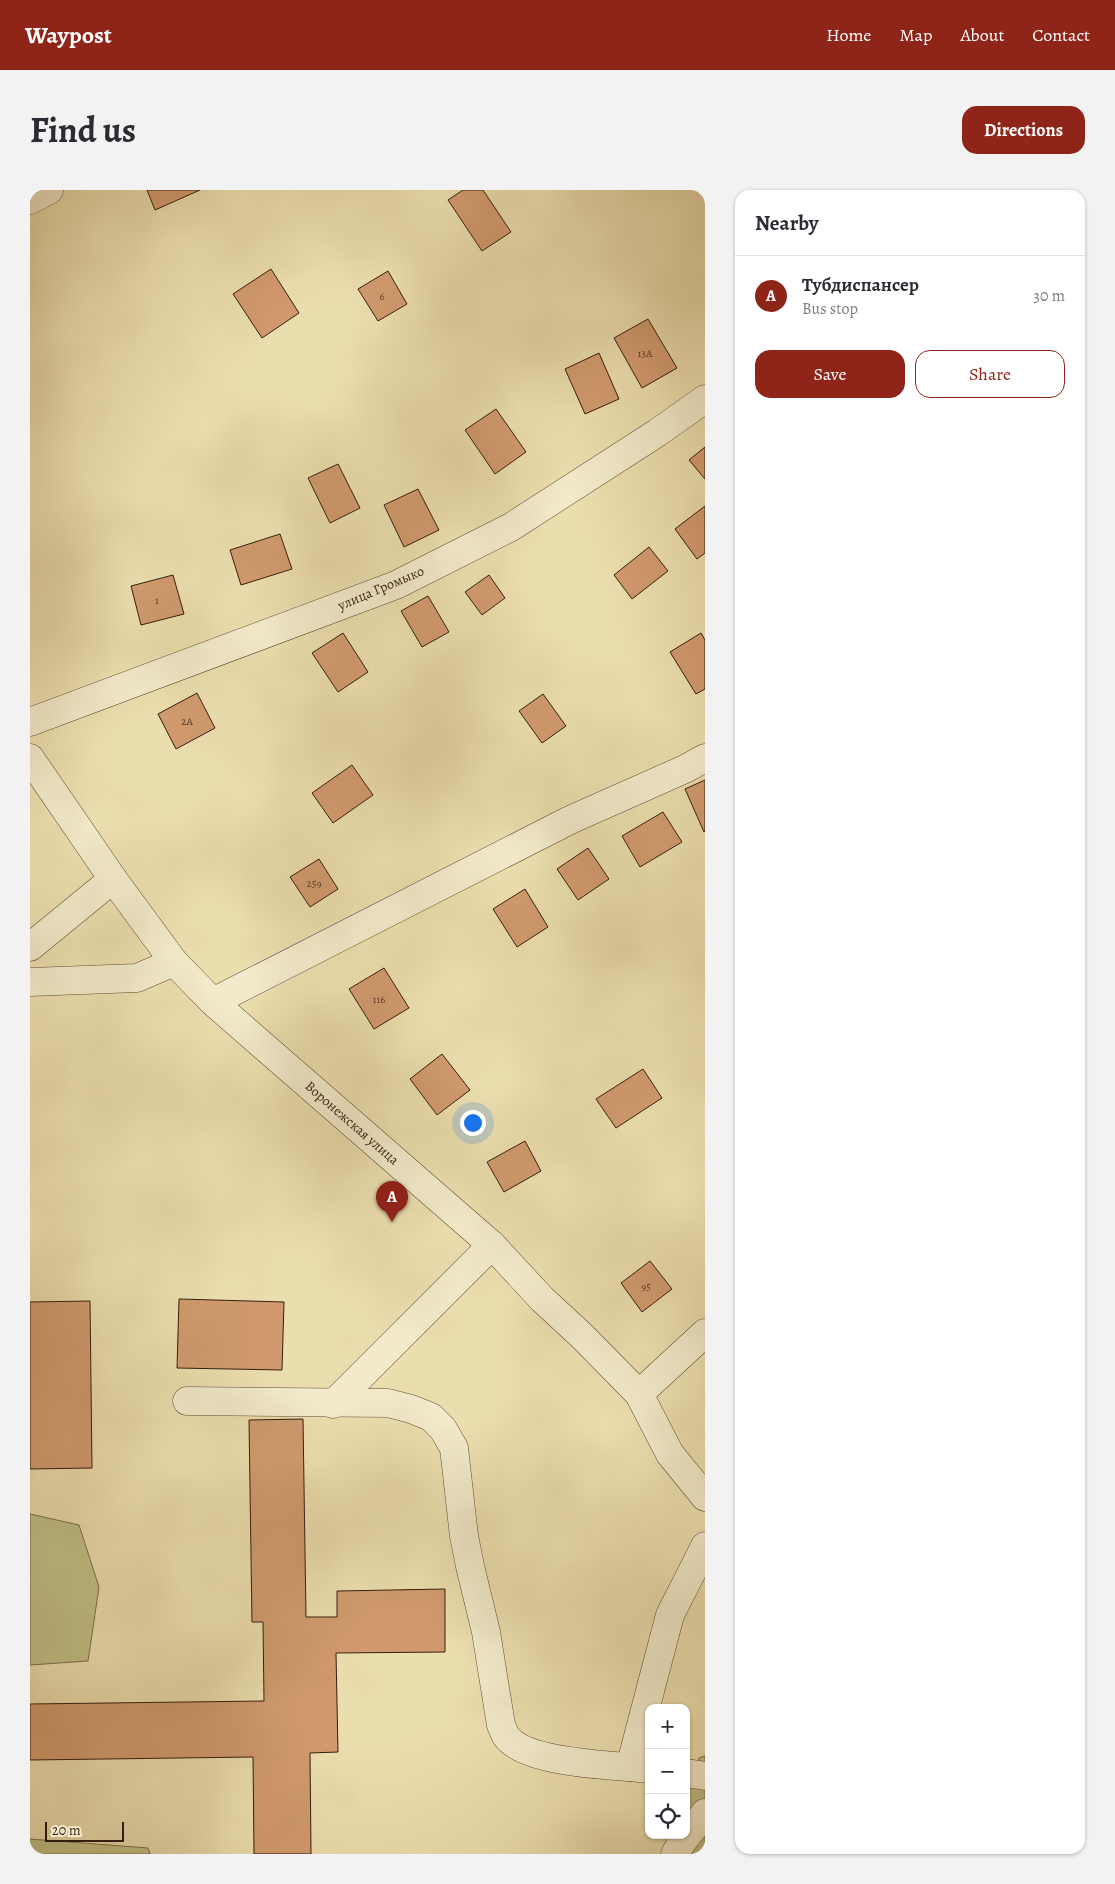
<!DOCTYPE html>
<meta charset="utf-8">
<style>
body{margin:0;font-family:Alegreya,serif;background:#f2f2f3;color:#2b2b33}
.controls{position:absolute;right:15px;bottom:15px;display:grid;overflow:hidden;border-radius:10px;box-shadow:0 1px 4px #0004}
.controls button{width:45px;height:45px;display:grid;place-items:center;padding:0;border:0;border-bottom:1px solid #e1e1e2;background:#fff;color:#2b2b33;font:25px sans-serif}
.scale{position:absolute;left:15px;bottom:12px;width:79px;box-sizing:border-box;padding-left:5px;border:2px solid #351d0f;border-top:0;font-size:14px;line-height:18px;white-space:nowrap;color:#351d0f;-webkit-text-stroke:4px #f2eaca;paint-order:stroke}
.you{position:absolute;left:442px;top:932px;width:18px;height:18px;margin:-12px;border:4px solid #fff;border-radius:50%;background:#1a73e8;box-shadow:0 0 0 8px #1a73e833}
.badge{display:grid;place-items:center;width:32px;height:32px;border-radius:50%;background:#8f2418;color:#fff;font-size:16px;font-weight:700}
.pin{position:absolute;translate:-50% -41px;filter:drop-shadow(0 1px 2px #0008)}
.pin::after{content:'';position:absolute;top:26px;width:18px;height:15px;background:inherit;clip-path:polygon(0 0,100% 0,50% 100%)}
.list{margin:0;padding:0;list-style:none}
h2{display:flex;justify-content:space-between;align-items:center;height:65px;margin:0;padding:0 20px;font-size:21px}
h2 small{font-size:16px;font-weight:400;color:#7c7c81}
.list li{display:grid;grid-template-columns:32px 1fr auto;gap:15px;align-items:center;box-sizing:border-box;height:80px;padding:0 20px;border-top:1px solid #e1e1e2}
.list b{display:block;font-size:19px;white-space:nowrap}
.list p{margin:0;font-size:16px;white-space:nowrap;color:#7c7c81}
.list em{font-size:16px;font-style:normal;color:#7c7c81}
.actions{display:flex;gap:10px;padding:15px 20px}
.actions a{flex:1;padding:11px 0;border:1px solid #8f2418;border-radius:15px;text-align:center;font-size:18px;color:#8f2418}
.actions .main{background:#8f2418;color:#fff}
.icon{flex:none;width:28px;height:28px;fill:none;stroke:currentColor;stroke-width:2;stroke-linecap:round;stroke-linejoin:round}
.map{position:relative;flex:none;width:675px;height:1664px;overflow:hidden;border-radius:15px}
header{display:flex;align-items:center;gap:30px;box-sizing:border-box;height:70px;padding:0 25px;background:#8f2418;color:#fff}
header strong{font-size:24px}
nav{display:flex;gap:28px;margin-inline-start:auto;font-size:18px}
.intro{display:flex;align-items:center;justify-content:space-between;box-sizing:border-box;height:120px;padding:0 30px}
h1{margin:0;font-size:35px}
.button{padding:12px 22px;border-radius:15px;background:#8f2418;color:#fff;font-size:18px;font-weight:700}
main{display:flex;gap:30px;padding:0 30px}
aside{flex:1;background:#fff;border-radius:15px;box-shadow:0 1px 4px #0004}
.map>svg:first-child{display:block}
.green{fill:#c0bf85;stroke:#7a6e4a}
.building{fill:#d09a6e;stroke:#351d0f}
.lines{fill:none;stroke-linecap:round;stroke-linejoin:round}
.minor-casing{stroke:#624d37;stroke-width:29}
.minor{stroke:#f2eaca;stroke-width:28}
.labels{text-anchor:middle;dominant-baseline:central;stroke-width:4;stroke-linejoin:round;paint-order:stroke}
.number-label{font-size:11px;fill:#5c3c27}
.street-label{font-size:14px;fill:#351d0f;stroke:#f2eaca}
</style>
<header>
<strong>Waypost</strong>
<nav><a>Home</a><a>Map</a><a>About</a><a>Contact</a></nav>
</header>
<div class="intro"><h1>Find us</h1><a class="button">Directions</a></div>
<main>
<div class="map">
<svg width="675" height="1664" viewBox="0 0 675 1664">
<rect width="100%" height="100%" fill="#ebdeae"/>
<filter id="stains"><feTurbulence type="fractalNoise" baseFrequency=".004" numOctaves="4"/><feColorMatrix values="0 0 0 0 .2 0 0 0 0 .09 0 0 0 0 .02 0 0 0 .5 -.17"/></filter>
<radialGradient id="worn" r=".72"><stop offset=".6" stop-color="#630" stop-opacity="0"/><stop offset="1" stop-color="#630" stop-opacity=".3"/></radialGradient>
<g class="green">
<polygon points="0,1324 49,1335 69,1397 58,1471 0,1475"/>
<polygon points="675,1566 675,1664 631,1664 656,1645 656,1607 669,1568"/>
<polygon points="0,1649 118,1658 120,1664 0,1664"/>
</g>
<g class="building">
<polygon points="117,0 170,0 125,20"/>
<polygon points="433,0 453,0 481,42 452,61 418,10"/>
<polygon points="241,79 269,123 232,148 203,104"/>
<polygon points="358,81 377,114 348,131 328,99"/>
<polygon points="618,129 647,178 612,198 584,148"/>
<polygon points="569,163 589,209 555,224 535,179"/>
<polygon points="466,219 496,262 465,284 435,240"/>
<polygon points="675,257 675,289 659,270"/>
<polygon points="308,274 330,318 300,333 278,288"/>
<polygon points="388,299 409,340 374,357 354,315"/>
<polygon points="675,316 675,363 667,369 645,339"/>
<polygon points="250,344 262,379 211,395 200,360"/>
<polygon points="619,357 638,381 602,409 584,385"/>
<polygon points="143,385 154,424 111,435 101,396"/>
<polygon points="459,385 475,408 452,425 435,402"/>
<polygon points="398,406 419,442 392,457 371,421"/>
<polygon points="313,443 338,482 308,502 282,463"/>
<polygon points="671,443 675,450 675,499 666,504 640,462"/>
<polygon points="167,503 185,538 146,559 128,524"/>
<polygon points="513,504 536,536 512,553 489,521"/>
<polygon points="322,575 343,605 303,633 282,603"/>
<polygon points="675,590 675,641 674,642 655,599"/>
<polygon points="633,622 652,652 610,677 592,646"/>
<polygon points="558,658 579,689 548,710 527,679"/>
<polygon points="289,669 308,699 280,717 260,687"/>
<polygon points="495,699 518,737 487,757 463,719"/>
<polygon points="354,778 379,818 344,839 319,799"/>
<polygon points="412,864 440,900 407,925 380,889"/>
<polygon points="613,879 632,908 586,938 566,909"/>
<polygon points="495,951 511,981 474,1002 457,972"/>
<polygon points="620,1071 642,1099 612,1122 591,1093"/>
<polygon points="149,1109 254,1112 252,1180 147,1178"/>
<polygon points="60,1111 62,1278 0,1279 0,1112"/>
<polygon points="273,1229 276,1427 307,1427 307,1401 415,1399 415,1462 306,1463 308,1562 280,1563 281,1664 224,1664 223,1567 0,1570 0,1514 234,1511 233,1432 222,1432 219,1230"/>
</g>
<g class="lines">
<defs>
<g id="minor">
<polyline points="0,10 19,0"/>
<polyline points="0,532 366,395 481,337 627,243 675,209"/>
<polyline points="0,568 83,689 144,772 183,812 462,1055 512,1109 552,1146 609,1204 640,1264 675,1307"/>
<polyline points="0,757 83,689"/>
<polyline points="0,792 107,788 144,772"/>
<polyline points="183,812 540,630 655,579 675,568"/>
<polyline points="609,1204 675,1143"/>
<path d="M157,1211l201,2 23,6 20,8 12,12 11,19 10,88 6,30 16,66 15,93c2,4 3,8 5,11 17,25 95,29 124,31"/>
<polyline points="303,1214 462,1055"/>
<polyline points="619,1579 600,1577 640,1425 675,1356"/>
<polyline points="656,1583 675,1586"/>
<polyline points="645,1664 652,1652 675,1623"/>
</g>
</defs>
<use href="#minor" class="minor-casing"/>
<use href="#minor" class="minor"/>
</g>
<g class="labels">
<g class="number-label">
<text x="352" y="106">6</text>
<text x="615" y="163">13А</text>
<text x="127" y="410">1</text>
<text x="157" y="531">2А</text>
<text x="284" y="693">259</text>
<text x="349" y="809">116</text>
<text x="616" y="1096">95</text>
</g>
<g class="street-label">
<text transform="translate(351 398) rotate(-23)">улица Громыко</text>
<text transform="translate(322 933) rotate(41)">Воронежская улица</text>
</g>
</g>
<rect width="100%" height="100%" filter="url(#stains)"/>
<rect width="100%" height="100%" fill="url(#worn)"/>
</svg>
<div class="controls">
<button>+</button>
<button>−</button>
<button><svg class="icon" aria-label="locate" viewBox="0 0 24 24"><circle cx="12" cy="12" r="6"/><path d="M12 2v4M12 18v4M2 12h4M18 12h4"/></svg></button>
</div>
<div class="scale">20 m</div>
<div class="you"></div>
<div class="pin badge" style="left:362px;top:1032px">A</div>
</div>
<aside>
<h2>Nearby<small></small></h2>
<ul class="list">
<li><span class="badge">A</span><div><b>Тубдиспансер</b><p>Bus stop</p></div><em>30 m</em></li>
</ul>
<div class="actions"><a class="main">Save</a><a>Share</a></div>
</aside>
</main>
